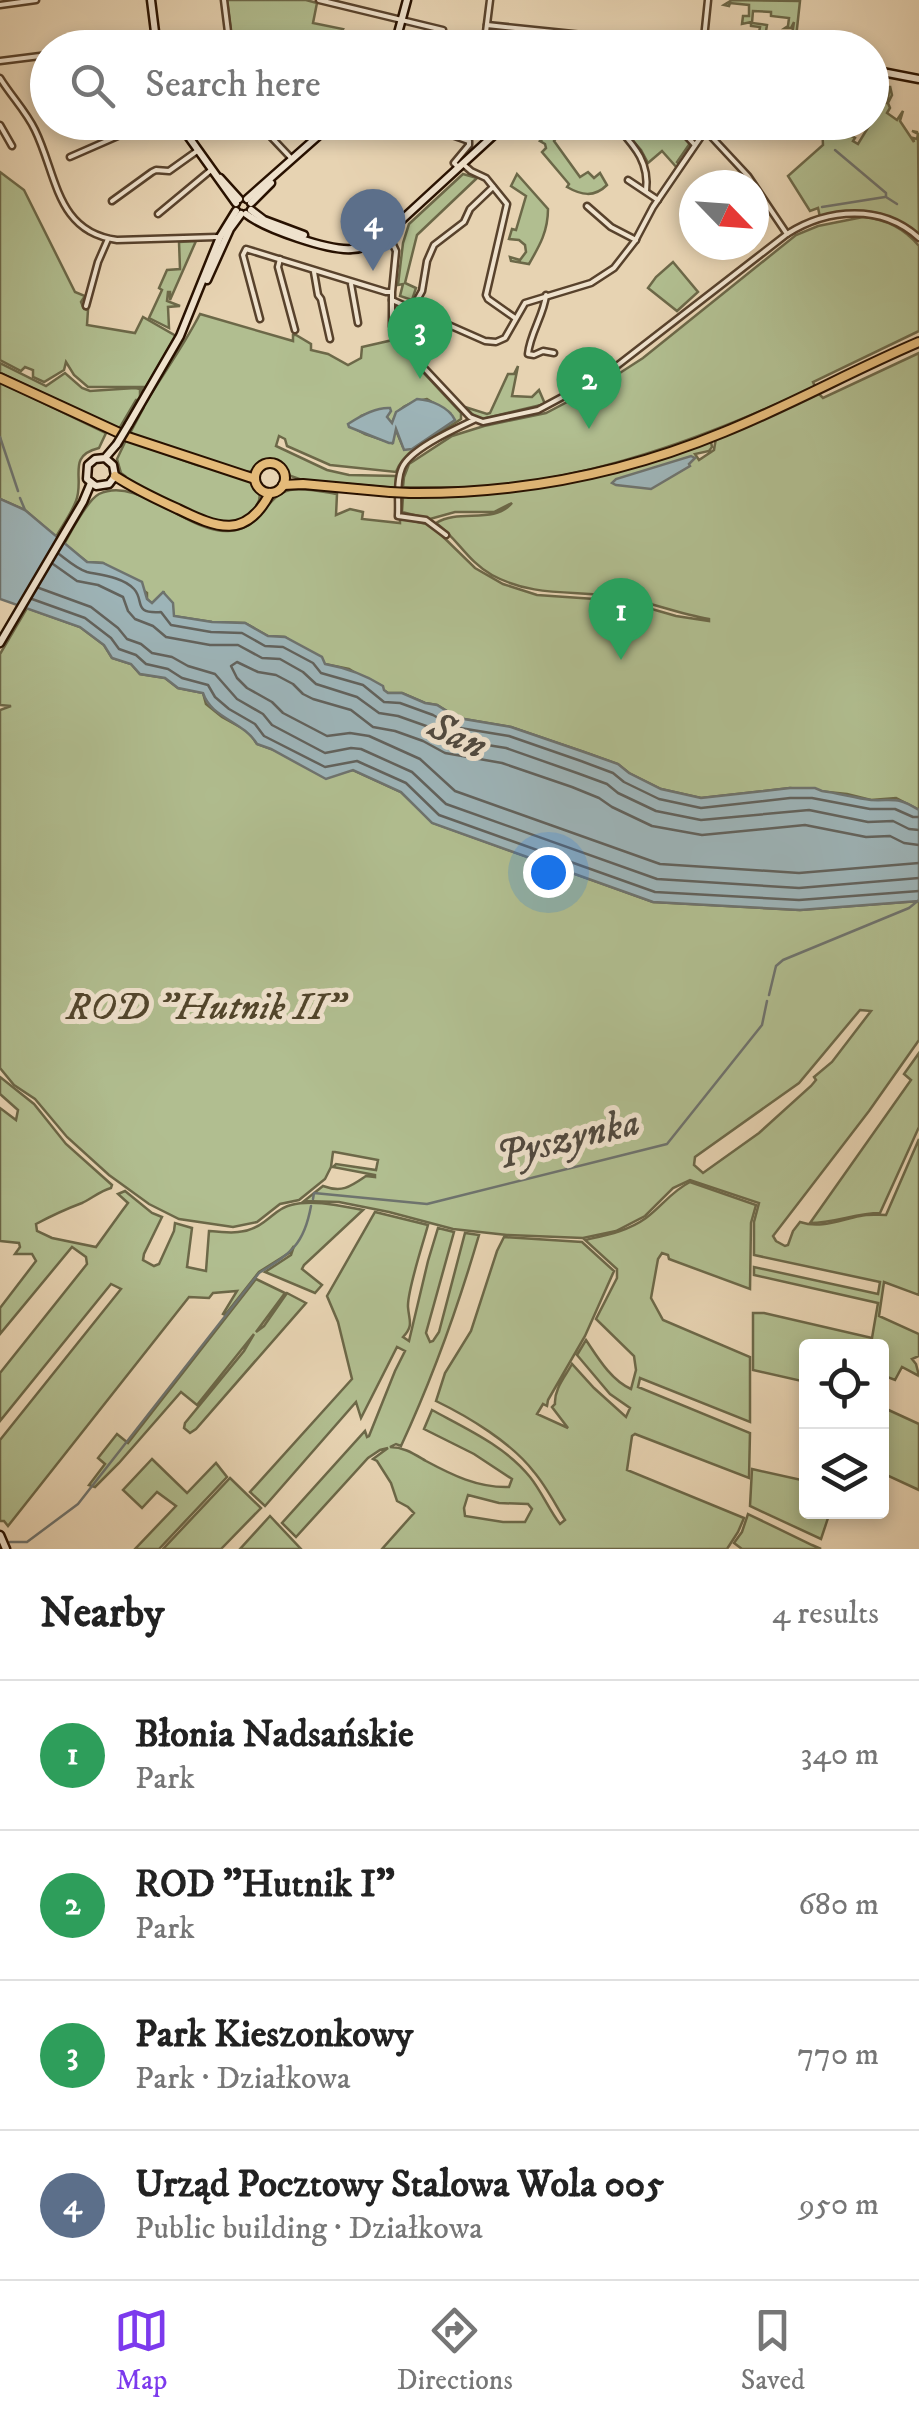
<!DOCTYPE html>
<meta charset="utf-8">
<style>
body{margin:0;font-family:"IM FELL DW Pica",serif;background:#f6f6f6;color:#222}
.controls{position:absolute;right:30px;bottom:30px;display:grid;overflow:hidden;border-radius:10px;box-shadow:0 5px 15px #0003}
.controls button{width:90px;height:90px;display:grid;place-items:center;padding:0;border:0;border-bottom:2px solid #e0e0e0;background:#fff;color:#222;font:50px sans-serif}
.compass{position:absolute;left:679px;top:170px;width:90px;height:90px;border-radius:50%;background:#fff;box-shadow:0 5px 15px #0003;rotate:115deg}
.you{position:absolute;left:548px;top:872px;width:35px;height:35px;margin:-25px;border:8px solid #fff;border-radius:50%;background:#1a73e8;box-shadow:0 0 0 15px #1a73e833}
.badge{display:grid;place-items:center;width:65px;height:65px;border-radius:50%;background:#7c3aed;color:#fff;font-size:32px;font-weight:700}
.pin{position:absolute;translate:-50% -82px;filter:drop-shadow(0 2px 5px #0008)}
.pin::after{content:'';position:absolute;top:52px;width:35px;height:30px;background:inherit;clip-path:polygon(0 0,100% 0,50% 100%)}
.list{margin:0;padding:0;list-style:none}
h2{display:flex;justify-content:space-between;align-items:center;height:130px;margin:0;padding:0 40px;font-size:42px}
h2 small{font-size:32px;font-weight:400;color:#767676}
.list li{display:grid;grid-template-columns:65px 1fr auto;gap:30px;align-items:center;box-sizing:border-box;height:150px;padding:0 40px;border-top:2px solid #e0e0e0}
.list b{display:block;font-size:38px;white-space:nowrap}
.list p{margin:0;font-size:32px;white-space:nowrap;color:#767676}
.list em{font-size:32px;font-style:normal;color:#767676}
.icon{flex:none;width:55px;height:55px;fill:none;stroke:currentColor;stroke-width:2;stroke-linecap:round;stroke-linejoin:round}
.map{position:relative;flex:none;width:919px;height:1549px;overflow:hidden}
.search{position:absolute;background:#fff;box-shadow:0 5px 15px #0003;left:30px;right:30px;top:30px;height:110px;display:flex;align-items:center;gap:25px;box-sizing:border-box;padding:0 35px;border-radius:55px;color:#767676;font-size:38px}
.sheet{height:730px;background:#fff}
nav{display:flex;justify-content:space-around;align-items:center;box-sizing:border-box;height:140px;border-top:2px solid #e0e0e0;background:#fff;font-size:28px;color:#767676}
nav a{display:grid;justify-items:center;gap:5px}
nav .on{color:#7c3aed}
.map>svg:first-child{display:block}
.green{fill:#b1be90;stroke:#6c6848;stroke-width:2.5;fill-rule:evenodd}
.water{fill:#9db4b8;stroke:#6e736e;stroke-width:2.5}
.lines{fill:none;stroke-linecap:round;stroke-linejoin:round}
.shore{stroke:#62625c;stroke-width:2.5}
.stream{stroke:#6e736e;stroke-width:2.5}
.street-casing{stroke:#58422c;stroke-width:9}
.secondary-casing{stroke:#281100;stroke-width:11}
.primary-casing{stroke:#281100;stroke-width:12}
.street{stroke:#efe2cd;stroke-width:4}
.secondary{stroke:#efe2cd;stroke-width:6}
.primary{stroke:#e4ba79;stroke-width:8}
.secondary-bridge-casing{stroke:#281100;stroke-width:11;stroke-linecap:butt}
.primary-bridge-casing{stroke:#281100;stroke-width:12;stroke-linecap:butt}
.secondary-bridge{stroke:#efe2cd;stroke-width:6}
.primary-bridge{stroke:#e4ba79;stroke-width:8}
.labels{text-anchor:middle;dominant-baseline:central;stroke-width:10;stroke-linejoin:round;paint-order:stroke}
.park-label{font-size:38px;font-style:italic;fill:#51452b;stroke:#efe2cd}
.water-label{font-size:40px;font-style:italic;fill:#514a40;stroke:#efe2cd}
</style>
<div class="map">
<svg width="919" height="1549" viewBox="0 0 919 1549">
<rect width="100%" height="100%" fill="#e7d3b2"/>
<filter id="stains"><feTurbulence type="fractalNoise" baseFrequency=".002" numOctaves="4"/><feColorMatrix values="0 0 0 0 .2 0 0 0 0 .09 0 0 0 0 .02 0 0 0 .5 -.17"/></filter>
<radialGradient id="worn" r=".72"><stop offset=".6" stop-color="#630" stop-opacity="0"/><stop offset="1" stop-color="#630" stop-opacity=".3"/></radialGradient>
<g class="green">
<polygon points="227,0 306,0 317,3 313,23 343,29 332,47 233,47"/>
<polygon points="732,0 800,1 795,47 790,47 794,22 791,28 785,28 788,26 789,18 771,16 771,12 753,11 752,23 767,25 764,43 757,43 760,27 751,26 751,22 742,24 743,16 749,16 749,5 730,3 729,6 724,5"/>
<path d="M890,86l2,9 -4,8 2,5 -3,5 10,7 6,-9 -3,10 14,21 -1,-4 4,1 1,-5 -6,-3 5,1 1,3 1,100c-33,-27 -58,-28 -99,-18l-2,-9 -8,3 -22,-35 35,-31 -1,-22h20l-3,5 16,10 -2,3 5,3 25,-41h4z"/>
<polygon points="617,123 704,123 677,162 681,166 678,169 662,151 648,163 641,150"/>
<path d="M559,126l2,6 -7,9 26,36 8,-5 6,6 6,-5 7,12c-13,13 -26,10 -40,2l2,-3 -27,-32 4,-4 -1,-4 -5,-3z"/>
<polygon points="0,172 24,190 75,292 85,296 81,302 84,309 88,310 87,325 135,333 143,317 176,336 146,387 88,387 74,375 66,362 64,370 44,382 33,377 33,370 25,367 21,371 0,360"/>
<polygon points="463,174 477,178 417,235 405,283 416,288 412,300 400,296 403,284 398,285 403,243 409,224"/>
<path d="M517,174l31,35c0,22 -8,36 -19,55l-18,-3 -1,-4 10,3 6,-8 -1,-7 -6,-5 -10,-1 3,-10 4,1 10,-34 -15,-10z"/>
<path d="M863,217c23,2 41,11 56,29v85l-106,51 5,11 5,5 96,-45v457l-23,-12 -25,2 -24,-6 -57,-6 -89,10 -40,-9 -32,-16 -11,-9 -34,-12 -73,-25 -53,-9 -21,-13 -12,-2 -23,-10h-14l-39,-24 -24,-5 -40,-27 -17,-1 -23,-13 -33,-1 -39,-6 -9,-23 -12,11 -5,-5v-6l-44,-30 -16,-1 -23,-18c7,-12 23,-44 35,-50 39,-19 88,39 129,37 34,-1 37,-36 62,-41 14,-3 33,2 47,4l-1,21 14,-6 13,3 -1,7 38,4v-5l31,7 44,43 28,16 34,11 87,6 52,15 33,5v-2c-29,-5 -54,-15 -82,-21 -48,-9 -91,1 -135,-23 -24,-13 -35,-37 -56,-52 24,-15 57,2 76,-20l-18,9h-39l-25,7 -28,-7 1,-15c67,-3 137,-7 203,-23 35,-8 70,-26 105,-32l1,5 -3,4 -14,3 4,6 15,-10 2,-12 93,-48c-96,43 -193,81 -298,94 -36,5 -72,3 -108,3l1,-10 5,-13 43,-28 32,-10 62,-13 63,-33 34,-22 153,-123 22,-9z"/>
<polygon points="196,241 170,300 170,292 168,292 167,301 180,306 168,307 169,328 149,318 162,290 159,288 167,270 180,269 179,242"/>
<polygon points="673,262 698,292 677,311 648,288 656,277"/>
<path d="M200,314l93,27v-6h3l15,9v6l17,4 20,11 13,-7 1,-11 31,-7 68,73v6c-21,15 -56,28 -65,53l-66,-7 -43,-19 -2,-7 -6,-3 -3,10 51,24 22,5 47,1v12l-94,-8 -14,-5 -4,-10 -9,-6c-7,3 -13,9 -20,12 -19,6 -103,-27 -127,-34l16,-30 -11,17c21,-38 47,-71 67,-110zM427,399l23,14 -4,15 -17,9 -17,12 -9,-2 -8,-19 -3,15 -27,-9 -11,-6 7,-12 11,-4 16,2 -2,3 6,7c5,-17 16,-21 35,-25z"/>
<polygon points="0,363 46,386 65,373 82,388 90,391 135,388 140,389 140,392 142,389 143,393 138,400 136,400 119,429 0,373"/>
<polygon points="518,366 512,396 532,397 539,390 545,404 482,419 474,416 465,407 487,414 490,413 508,374 514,374"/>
<path d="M0,382l106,51 -7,15c-33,8 -14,30 -23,53 -5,13 -14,25 -20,36l-31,-27 -25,-11z"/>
<path d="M126,440l71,25 52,13c7,8 15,16 8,27 -6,11 -20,18 -33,17 -28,-2 -74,-30 -101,-43l2,-3 -4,-3 -4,-14z"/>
<path d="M27,608l53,19 24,18 8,13 19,6 9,10 25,4 13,10 25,5 3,11 16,13 27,15 8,12 82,29 14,-3 48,22 32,31 220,79 147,8 119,-9v139l-50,71 -96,125 3,5 9,5 3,-1 5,-14 7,-9c21,7 39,-2 60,-6 8,-2 17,-1 26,-1l33,-76v156l-35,-13 -5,34 40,18v22l-7,3 4,5 3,12 -17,-9 -7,13 -13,-5v-29h-76v36l-53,-12v-57h11l108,25 6,-35 -124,-28v-8l124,27 2,-12 -126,-27v-33l5,-19 -69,-23 -17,8 -28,28 -29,15 -33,7 -76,-3 -54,-6 -64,-17 -50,-10 -35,-1 19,-15c19,7 27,1 43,-10l9,1v-2l-42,-8 3,-3 40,6 2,-10 -43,-8h-2l-2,15 -6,12 -26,21 -19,4 -23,18 -24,5 -54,-8 -30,-15 -40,-29 -42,-38 -32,-38 -21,-14 -14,-17v-358l11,-4 -11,-1v-51zM860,1010l11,1 -39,51 -18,15 2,3 -5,6 -52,47 -56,40 -9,-8 1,-8 104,-74z"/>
<path d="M919,1053v74l-39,86c-24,0 -45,10 -70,10l101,-143 -7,-6z"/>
<path d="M0,1077l34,27 32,40 46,41 -1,3c-11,3 -20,11 -29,15 -16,6 -31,13 -46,21l1,7 15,7 44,9 26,-36 6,-8 -10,-9 7,-3 27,22 10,4 -18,37 -1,6 11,6 5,-2 15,-33 1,-8 17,5 -5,39 19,4 3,-40c20,2 38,4 55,-9 9,-6 16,-15 27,-17 22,-6 50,1 72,5l-59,55 -2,4 20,16 -7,8 -50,-21 26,-17 3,-9 -5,7 -30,19 -34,43 -2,-1 14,-23 -24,2 -4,5 -20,-1 -181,229 -4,-5h-4v-81l121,-151 -10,-5 -111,137v-48l87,-109 -1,-7 -14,-10 -72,87v-26l36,-47 -4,-7h-17l5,-7 -1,-4 -19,-2v-133l16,12 2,-10 -18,-16z"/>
<path d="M690,1182l66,23 -5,18 -1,66 -81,-30 -1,-4 -6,-2 -4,6 -7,39 12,22 87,37v65l-110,-44 -2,9 112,46 -1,45 -114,-44 -3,2 -5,34 117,48 -6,14 -11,17h-345l32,-36 -6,-6 -11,-6 -6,-18 -14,-22 -4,-2 15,-11 -8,2 -12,8 -72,79 -14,-14 83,-92 2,6 2,-1 26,-65 10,-20 -8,-4 -36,71 -5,-16 -91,104 -15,-14 102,-113 -14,-57 -11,-26 48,-84 53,13c-5,19 -21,66 -20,82 1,14 6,18 -5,30l6,4 19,-80 10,-33 16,4 -28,101 4,9 3,-1 6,-9 26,-99 14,2c-21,72 -46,142 -78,211l-5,-2 -6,3c14,0 24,7 36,14 26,14 52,27 83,26l3,-8 -38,-25 -50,-25 8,-19c35,19 73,36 98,67 12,15 19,33 30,47l5,-4c-10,-16 -19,-34 -31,-48 -22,-29 -65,-55 -98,-71l9,-28 26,-42 26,-80 7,-14 78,5 32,29 -29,65 -37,64 -1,6 -4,-2 -6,10 31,14 -16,-21 3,-3c-1,-15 10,-27 17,-40l22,24 32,29 4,-9 -20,-14 -33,-39 9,-15c12,18 25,40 45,49l5,-19 -2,-14 -38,-37 21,-41v-9l-32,-29c22,-5 43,-9 61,-22 16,-12 26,-27 44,-36zM468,1495l31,8 29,1 4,5 -7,13h-22l-38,-6 -1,-8z"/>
<polygon points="256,1279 285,1293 256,1332 264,1326 287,1293 306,1303 196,1429 190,1433 184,1428 185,1423 244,1351 254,1334 197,1405 181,1392 119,1463 95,1487 89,1485 105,1464 98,1458 117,1434 128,1443"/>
<polygon points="882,1407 919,1424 919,1490 882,1473"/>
<polygon points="152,1459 187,1493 216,1463 227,1477 159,1549 135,1549 176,1506 157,1492 142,1508 123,1490"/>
<polygon points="752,1469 806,1481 806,1512 830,1512 821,1539 750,1506"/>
<polygon points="230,1478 261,1508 221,1549 163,1549"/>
<polygon points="748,1514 812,1545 821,1549 742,1549 734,1543 742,1532"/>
<polygon points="270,1516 301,1549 240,1549"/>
</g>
<g class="water">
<path d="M417,399c14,1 32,8 38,21l-43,29 -8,1 -8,-21 -3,14h-4l-40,-16 -1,-3c12,-8 28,-17 42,-16l1,3 -4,6 5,6 4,-11z"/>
<polygon points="691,456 695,458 689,464 690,466 651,489 616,485 612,483 616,479"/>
<path d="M0,499l25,11 62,52 16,1 39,19 5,17 5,4 11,-11 10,11 1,13 38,6 33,1 23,13 17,1 37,20 3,7c22,4 39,10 58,22l1,4 4,3h14l23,10 12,2 21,13 53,9 73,25 34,12 11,9 32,16 40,9 89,-10h25l7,3c16,2 33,7 49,9 24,1 25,-4 48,10v91l-119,9 -147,-8 -221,-79 -31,-31 -48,-22 -27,9 -55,-30 -14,-5c-14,-23 -46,-26 -54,-51l-25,-5 -13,-10 -25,-4 -9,-10 -19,-6 -8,-13 -24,-18 -80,-28z"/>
</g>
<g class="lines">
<g class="shore">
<path d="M59,554c8,6 18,15 28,18 14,3 36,5 47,17 11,12 -2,25 27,23l10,13 40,7 31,1 23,13 18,1 30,16 8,10 42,12 21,17 16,1 33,12 21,12 55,9 72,25 32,12 11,9 35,17 42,9 89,-10h22l58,11h25l18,8h6"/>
<polyline points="53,564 77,581 98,585 123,597 128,611 135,619 153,626 166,637 210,645 238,645 262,658 280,659 303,672 316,684 357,697 379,713 398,716 429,727 450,739 506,748 577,773 607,784 618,793 656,811 701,820 809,810 868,822 893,821 909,829 919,830"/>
<polyline points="39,588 91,607 118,628 127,639 141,644 152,653 172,657 188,666 215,674 237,699 263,714 272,725 325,753 351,748 361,749 412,772 446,804 657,879 799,888 919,878"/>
<polyline points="32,599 85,618 111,638 119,649 136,655 146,664 168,669 182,678 208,685 215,697 229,709 255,724 264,736 325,767 357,761 406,783 439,815 655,892 799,900 919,891"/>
<polyline points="919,845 904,843 890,836 866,837 805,825 702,835 652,826 612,807 599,798 572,787 502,763 445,753 423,741 395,731 373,727 351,710 313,699 303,694 293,684 276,675 258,672 237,662 231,666 237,678 247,688 272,702 283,713 327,736 350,733 369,736 420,759 455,791 660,864 799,873 919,863"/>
</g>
<g class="stream">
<polyline points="835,150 886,193 886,197 897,204"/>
<polyline points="822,207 885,197"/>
<polyline points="0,437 18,491"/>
<polyline points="20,498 25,510"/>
<polyline points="769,995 776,966 783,960 909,908 919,900"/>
<polyline points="313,1199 314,1193 427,1204 667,1144 762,1025 767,1001"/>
<path d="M10,1542h17l51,-38 181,-231c32,-20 45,-28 52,-67"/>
</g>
<defs>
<g id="street">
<polyline points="224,0 230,48"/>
<polyline points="319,0 443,30 439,48"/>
<polyline points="0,5 36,0"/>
<polyline points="487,25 631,40 633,48"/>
<polyline points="104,48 154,41"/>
<polyline points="484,48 490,0"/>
<polyline points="659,48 662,40 704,40"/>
<polyline points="703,48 708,0"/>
<polyline points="0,61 48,55"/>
<path d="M0,78c11,18 26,33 35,52 22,45 21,102 82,110l100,-3"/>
<polyline points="257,122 292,159"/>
<path d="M613,122c19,22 37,38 33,69"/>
<polyline points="421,124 469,141 469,145 454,163 458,167"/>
<polyline points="0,125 12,146"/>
<polyline points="677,126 694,144"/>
<polyline points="707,132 748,176 787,234"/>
<polyline points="70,157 150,122"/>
<polyline points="463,164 471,171 486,178 507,204 486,295 488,299 515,318"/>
<polyline points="628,180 658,200"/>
<polyline points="112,201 152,172 156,170 169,171 197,151"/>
<polyline points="587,206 611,227 636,240"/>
<polyline points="158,214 211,170"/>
<path d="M387,232l9,19 -4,41v34l3,11 75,80 13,5 55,-12 71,-38 178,-138c41,-26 95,-30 132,4"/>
<polyline points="280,259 278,267 295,330"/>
<polyline points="314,272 318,295 321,299 330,339"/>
<polyline points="351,284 358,323"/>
<path d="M546,295c-2,20 -16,38 -18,59l6,1 9,-4 11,2"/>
<polyline points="392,300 485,341 496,342 505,338 525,303 591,283 614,268 635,241 653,207 711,122"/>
<polyline points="86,306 98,262 108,239"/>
<polyline points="412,309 422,291 427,261 434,245 464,222 470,209 493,187"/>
<polyline points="260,319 243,255 246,249 386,292 391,292"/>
<path d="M446,535l-20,-15 -28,-4c1,-15 -2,-34 4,-48 8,-19 53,-39 72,-48"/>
</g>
<g id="secondary">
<polyline points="151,0 157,48"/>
<polyline points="394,48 407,0"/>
<polyline points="872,70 919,79"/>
<polyline points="178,122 236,203"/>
<polyline points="220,178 239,199"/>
<polyline points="247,199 334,122"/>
<polyline points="251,203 271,183"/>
<polyline points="251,210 264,220 304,235"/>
<path d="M246,214c19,15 83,37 106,35 11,0 21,-5 30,-11l126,-116"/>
<polyline points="207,280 230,229 241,214"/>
<polyline points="129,424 180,336 220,237 236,211"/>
<polyline points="105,458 113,465 115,476 109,484 96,486 87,479 88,465 95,459 105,458 117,444"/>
<polyline points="0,643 83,502 91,483"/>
<polyline points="0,1535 6,1549"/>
</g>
<g id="primary">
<polyline points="0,378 128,437 255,479"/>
<circle cx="270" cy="478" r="15"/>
<path d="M115,476c20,13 41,23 63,33 39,19 68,31 92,-16"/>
<polyline points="283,485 303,484 390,492"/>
<path d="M410,493c108,1 215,-20 314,-61 67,-27 129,-62 195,-90"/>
</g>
</defs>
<use href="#street" class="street-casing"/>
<use href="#secondary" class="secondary-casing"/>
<use href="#primary" class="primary-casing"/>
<use href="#street" class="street"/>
<use href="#secondary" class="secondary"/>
<use href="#primary" class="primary"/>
<defs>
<polyline id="secondary-bridge" points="117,444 129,424"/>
<polyline id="primary-bridge" points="390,492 410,493"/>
</defs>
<use href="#secondary-bridge" class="secondary-bridge-casing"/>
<use href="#primary-bridge" class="primary-bridge-casing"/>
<use href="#secondary-bridge" class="secondary-bridge"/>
<use href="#primary-bridge" class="primary-bridge"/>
</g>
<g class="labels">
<g class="park-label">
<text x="205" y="1008">ROD "Hutnik II"</text>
</g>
<g class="water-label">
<text transform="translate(457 737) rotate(25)">San</text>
<text transform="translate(568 1140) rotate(-14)">Pyszynka</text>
</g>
</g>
<rect width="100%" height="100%" filter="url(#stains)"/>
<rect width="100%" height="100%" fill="url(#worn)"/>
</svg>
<div class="controls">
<button><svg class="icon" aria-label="locate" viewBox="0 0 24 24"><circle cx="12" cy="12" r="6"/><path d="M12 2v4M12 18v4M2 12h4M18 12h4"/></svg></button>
<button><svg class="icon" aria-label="layers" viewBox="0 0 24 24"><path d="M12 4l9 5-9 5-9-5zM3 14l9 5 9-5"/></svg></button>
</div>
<svg class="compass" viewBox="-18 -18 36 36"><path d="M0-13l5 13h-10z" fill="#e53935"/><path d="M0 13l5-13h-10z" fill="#767676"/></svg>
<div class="you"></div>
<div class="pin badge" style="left:621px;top:660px;background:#2e9e5b">1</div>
<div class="pin badge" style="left:589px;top:429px;background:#2e9e5b">2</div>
<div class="pin badge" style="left:420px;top:379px;background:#2e9e5b">3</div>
<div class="pin badge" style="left:373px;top:271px;background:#5c6f8a">4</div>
<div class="search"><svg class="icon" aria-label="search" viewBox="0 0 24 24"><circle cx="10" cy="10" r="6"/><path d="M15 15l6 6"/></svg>Search here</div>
</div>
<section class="sheet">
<h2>Nearby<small>4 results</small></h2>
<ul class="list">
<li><span class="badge" style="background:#2e9e5b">1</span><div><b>Błonia Nadsańskie</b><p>Park</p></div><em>340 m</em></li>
<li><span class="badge" style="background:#2e9e5b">2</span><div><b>ROD &quot;Hutnik I&quot;</b><p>Park</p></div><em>680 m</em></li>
<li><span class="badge" style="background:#2e9e5b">3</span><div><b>Park Kieszonkowy</b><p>Park · Działkowa</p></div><em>770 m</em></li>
<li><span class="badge" style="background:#5c6f8a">4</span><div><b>Urząd Pocztowy Stalowa Wola 005</b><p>Public building · Działkowa</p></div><em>950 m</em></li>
</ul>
</section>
<nav>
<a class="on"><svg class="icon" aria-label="map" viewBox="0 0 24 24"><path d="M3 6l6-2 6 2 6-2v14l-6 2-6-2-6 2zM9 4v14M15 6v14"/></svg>Map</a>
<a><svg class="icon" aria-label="directions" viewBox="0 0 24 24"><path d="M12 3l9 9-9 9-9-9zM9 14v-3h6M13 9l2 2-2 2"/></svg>Directions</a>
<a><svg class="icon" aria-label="saved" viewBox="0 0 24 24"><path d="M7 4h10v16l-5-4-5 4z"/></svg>Saved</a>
</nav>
